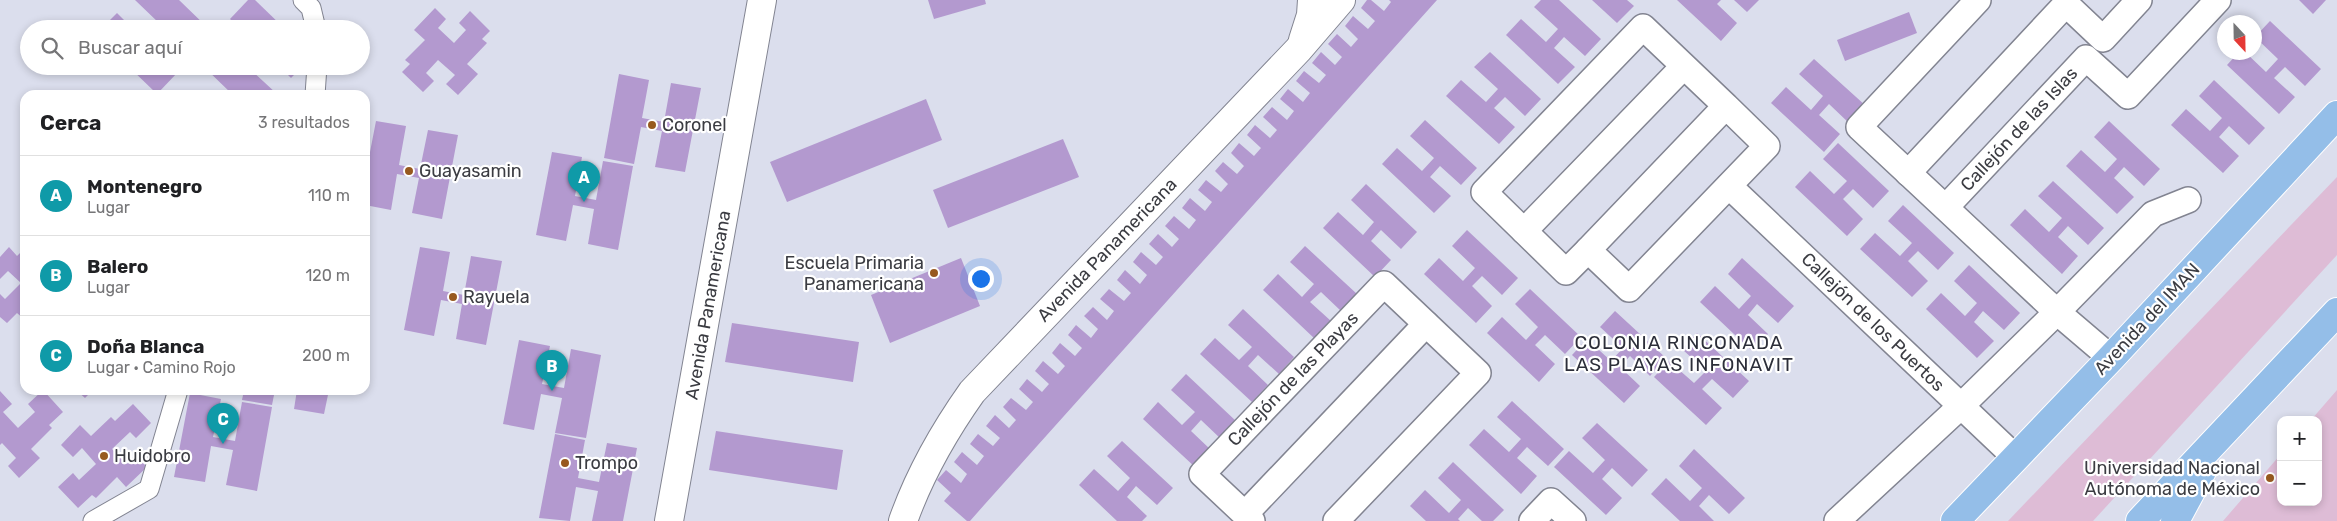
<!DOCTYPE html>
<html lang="es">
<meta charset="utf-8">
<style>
body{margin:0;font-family:Rubik,sans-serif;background:#f6f6f6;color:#202124}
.controls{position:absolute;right:15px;bottom:15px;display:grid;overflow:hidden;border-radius:10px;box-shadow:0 2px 8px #0003}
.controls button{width:45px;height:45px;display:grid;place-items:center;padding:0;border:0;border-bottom:1px solid #e0e0e0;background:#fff;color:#202124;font:25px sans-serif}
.compass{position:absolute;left:2217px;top:15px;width:45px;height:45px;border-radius:50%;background:#fff;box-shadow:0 2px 8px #0003;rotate:158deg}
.you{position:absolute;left:980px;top:278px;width:18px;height:18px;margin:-12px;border:4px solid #fff;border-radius:50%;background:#1a73e8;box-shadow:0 0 0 8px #1a73e833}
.badge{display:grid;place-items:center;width:32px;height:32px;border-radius:50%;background:#97591f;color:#fff;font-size:16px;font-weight:700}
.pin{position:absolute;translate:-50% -41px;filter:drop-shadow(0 1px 2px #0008)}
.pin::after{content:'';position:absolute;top:26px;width:18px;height:15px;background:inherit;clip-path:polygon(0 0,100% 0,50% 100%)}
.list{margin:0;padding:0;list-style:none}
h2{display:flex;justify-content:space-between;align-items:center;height:65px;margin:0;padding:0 20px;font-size:21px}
h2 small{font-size:16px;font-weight:400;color:#757577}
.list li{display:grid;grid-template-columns:32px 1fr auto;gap:15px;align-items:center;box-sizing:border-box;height:80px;padding:0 20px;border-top:1px solid #e0e0e0}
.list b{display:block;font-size:19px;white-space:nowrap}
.list p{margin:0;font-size:16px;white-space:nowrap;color:#757577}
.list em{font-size:16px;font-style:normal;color:#757577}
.icon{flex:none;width:28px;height:28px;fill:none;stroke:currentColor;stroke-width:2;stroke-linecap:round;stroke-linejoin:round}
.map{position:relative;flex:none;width:2337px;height:521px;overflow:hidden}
.search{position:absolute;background:#fff;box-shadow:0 2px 8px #0003;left:20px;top:20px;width:350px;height:55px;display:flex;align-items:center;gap:12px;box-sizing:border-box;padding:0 18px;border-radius:28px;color:#757577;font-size:19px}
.panel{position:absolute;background:#fff;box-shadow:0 2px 8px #0003;left:20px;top:90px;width:350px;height:305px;border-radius:15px}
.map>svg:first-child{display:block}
.green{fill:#debcd6}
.building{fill:#b399cf}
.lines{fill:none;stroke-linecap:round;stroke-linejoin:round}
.pedestrian-casing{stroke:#828491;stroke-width:21}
.minor-casing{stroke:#828491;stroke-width:28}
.tertiary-casing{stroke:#828491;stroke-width:30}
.primary-casing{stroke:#fff;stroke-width:30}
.pedestrian{stroke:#fff;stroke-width:19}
.minor{stroke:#fff;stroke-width:25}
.tertiary{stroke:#fff;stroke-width:28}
.primary{stroke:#94bee8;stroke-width:28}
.poi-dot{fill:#97591f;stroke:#fff;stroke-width:2}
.labels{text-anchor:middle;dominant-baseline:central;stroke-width:4.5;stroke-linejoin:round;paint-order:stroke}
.poi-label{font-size:18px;fill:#3b3c42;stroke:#fff;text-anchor:start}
.street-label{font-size:18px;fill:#3b3c42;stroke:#fff}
.neighbourhood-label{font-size:19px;letter-spacing:1px;fill:#2c2e39;stroke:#fff}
</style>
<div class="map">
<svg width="2337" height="521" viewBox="0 0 2337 521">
<rect width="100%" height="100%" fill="#dbdeed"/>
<g class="green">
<polygon points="2337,177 2337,255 2093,521 2008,521"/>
<polygon points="2337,390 2337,521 2223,521 2281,454 2281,502 2318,502 2318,420 2311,420"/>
</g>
<g class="building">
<polygon points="135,0 179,0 209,29 156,29 160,24"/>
<polygon points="248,0 255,0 285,29 240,29 230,19"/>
<polygon points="928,0 985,0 986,4 934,19"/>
<polygon points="1367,0 1371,0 1384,11 1391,2 1389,0 1437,0 985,504 970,521 967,521 944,501 951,493 937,480 946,470 961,483 967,474 954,462 962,452 977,465 984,456 970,444 978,434 993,446 1000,438 986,426 995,415 1009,428 1016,420 1003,407 1011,398 1026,410 1033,402 1019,389 1027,379 1042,392 1049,384 1035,371 1043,361 1058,374 1065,366 1052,353 1060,343 1075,356 1082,348 1068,335 1076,325 1091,338 1098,329 1084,316 1093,307 1107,320 1114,311 1100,299 1109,289 1124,301 1131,293 1117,280 1125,270 1140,284 1147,275 1133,262 1141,252 1156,265 1163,257 1149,244 1158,234 1172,247 1179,239 1165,226 1174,216 1189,229 1196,220 1182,208 1190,198 1205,211 1212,202 1198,190 1206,180 1221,192 1228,184 1215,171 1223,162 1237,174 1244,166 1231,153 1239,143 1254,156 1261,148 1247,135 1255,125 1270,138 1277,130 1263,117 1272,107 1287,120 1294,111 1280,99 1288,89 1303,102 1310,93 1296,81 1304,71 1319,83 1326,75 1312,63 1321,52 1335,65 1342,57 1328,44 1337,34 1351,47 1358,39 1345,26 1353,16 1368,29 1375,21 1361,8"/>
<polygon points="1541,0 1559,0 1601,39 1585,56 1564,37 1554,48 1575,67 1558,84 1506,35 1521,19 1546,42 1558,29 1534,7"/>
<polygon points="1592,0 1627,0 1634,6 1617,23"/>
<polygon points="1677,0 1721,0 1717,4 1737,23 1721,41"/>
<polygon points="1734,0 1759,0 1747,12"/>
<polygon points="2299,0 2326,0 2313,14"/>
<polygon points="435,8 446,19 438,28 454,43 466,30 459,23 470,11 490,31 482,39 487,43 467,64 478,74 458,95 446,84 455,75 438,60 426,73 434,81 423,92 402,72 410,64 405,60 425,40 414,30"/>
<polygon points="1909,12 1917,33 1845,61 1837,40"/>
<polygon points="117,13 133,29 101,29"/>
<polygon points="2270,21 2321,69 2305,86 2285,67 2274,78 2295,97 2279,114 2227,65 2239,52 2245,52 2266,72 2278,59 2255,37"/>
<polygon points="1490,52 1541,99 1525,116 1505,97 1494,108 1515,127 1499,144 1446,96 1461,80 1486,102 1498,89 1474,67"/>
<polygon points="1814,59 1866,106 1850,124 1829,104 1819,115 1840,134 1824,152 1771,103 1786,87 1811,110 1823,96 1799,74"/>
<polygon points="128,66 172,66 178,72 157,94"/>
<polygon points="203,66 253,66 250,69 277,94 233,95"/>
<polygon points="279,66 303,66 291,78"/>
<polygon points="619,74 649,80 642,118 664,122 671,83 701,88 685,172 655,167 662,131 641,127 634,164 604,158"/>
<polygon points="2214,80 2265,128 2249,145 2229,126 2219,137 2239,156 2223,173 2171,125 2186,109 2210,131 2222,118 2199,96"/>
<polygon points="926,99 942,140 787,202 770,162"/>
<polygon points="1425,120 1477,168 1461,185 1440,166 1430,177 1451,196 1434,213 1382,164 1397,148 1422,171 1434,158 1410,136"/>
<polygon points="376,121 406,126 399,165 420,169 428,130 458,135 442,219 412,213 419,178 397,174 391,210 365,205 365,178"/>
<polygon points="2109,121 2160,169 2144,186 2124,167 2114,178 2134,197 2117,214 2066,166 2081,150 2105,172 2117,159 2094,137"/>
<polygon points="1063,139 1079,177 948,228 933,190"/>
<polygon points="1838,143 1889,191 1873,208 1853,189 1843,199 1863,219 1847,236 1795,187 1810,171 1834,194 1847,181 1823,159"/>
<polygon points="552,152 582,157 575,196 596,200 603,161 633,166 618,250 588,244 594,209 573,205 566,241 536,235"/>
<polygon points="2053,181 2104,228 2088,245 2068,226 2058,237 2078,256 2062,274 2010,225 2025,209 2049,232 2062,218 2038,196"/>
<polygon points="1366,184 1417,232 1401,249 1381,230 1371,241 1391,260 1375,277 1323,228 1338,212 1363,235 1374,222 1351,200"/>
<polygon points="1903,205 1954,253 1938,270 1918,251 1908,261 1928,281 1912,297 1860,249 1875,233 1900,256 1912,243 1888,221"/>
<polygon points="1467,230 1518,278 1502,295 1482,276 1472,286 1492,306 1476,323 1424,274 1439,258 1463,281 1475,268 1452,246"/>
<polygon points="1305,246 1357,294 1341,311 1321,292 1310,302 1331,321 1315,339 1263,290 1278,274 1302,297 1314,284 1290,262"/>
<polygon points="9,247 17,256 22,251 25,254 25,320 17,313 7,323 0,317 0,294 5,299 21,283 8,271 0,279 0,257"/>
<polygon points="420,247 450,252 443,291 464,295 471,256 502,261 486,345 456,339 462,304 441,300 434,336 404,330"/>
<polygon points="961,258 980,306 890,343 871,295"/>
<polygon points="1742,258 1794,306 1778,323 1757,304 1748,315 1768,334 1752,351 1700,302 1715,286 1739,309 1751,296 1728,274"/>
<polygon points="1969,265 2020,313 2004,330 1983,311 1974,322 1994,341 1977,358 1926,309 1941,293 1965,316 1977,303 1954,281"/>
<polygon points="1530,289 1581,337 1565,354 1545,335 1535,345 1555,364 1539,382 1487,333 1502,317 1526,340 1538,327 1515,304"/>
<polygon points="1243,309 1294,357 1279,374 1258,355 1248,366 1268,385 1252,402 1200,354 1215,338 1239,360 1252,347 1228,325"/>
<polygon points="1615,311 1666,358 1650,376 1630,356 1620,367 1640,386 1624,403 1572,355 1587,339 1611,361 1623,348 1600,327"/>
<polygon points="732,323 859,342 853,382 725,362"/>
<polygon points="1697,333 1749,381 1733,398 1712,379 1702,389 1722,408 1706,425 1654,377 1669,361 1694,383 1706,371 1682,349"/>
<polygon points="519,340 550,346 542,384 564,388 571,349 601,355 586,438 555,433 562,398 541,394 534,430 503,424"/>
<polygon points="1186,374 1237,422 1221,439 1201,420 1191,431 1211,450 1195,467 1143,419 1158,402 1182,425 1195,412 1171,390"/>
<polygon points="43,390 63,412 49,425 52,428 31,449 40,458 19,478 8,466 16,458 2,443 0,445 0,391 12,404 3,412 18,428 35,412 28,404"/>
<polygon points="76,390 93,390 85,398"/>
<polygon points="244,390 275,390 272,405 242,400"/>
<polygon points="297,390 329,390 324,414 294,409"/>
<polygon points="190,393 221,399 213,437 235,441 242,402 272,407 257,491 226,485 233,450 211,446 205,482 174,477"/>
<polygon points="1512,401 1564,449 1548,466 1527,447 1517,458 1537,476 1521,494 1469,445 1484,429 1509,452 1521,439 1497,417"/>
<polygon points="133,404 151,423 136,438 130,432 112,449 127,464 135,455 147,467 126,487 117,477 96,498 92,495 78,508 58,487 73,473 79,480 96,464 82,448 73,457 61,445 80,425 91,436 111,417 115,421"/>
<polygon points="1597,423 1648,470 1632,487 1612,468 1602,479 1622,498 1606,515 1554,467 1569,451 1593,473 1605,460 1582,438"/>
<polygon points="716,431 843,450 837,490 709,470"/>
<polygon points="555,434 585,440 578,478 599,482 607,443 637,448 623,521 592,521 598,491 576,487 570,521 539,518"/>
<polygon points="1122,441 1173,488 1157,505 1136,486 1127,497 1147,516 1142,521 1117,521 1079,485 1094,469 1118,491 1130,478 1107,456"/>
<polygon points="1694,449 1745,498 1729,514 1709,495 1699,506 1714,521 1680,521 1651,494 1666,478 1690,501 1702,488 1679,466"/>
<polygon points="1453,462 1504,510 1493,521 1482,521 1468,508 1458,519 1460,521 1426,521 1410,506 1425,490 1449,513 1461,500 1438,478"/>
</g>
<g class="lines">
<defs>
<g id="pedestrian">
<polyline points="303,0 311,8 316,29"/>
<polyline points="315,95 317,66"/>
<polyline points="93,521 149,489 178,390"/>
</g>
<g id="minor">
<polyline points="1978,0 1859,127 2057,312 2111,358"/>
<polyline points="1684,66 1643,27 1484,192 1524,231 1684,66 1726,106 1588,250 1629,289 1767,146 1726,106"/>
<polyline points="1908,173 2066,4 2103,39 2139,0"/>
<polyline points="1729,186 2016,458"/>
<polyline points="1946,207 2086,58 2128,96 2218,0"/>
<polyline points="1524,231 1566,272 1588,250"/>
<polyline points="1245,514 1426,324"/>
<polyline points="1252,521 1202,474 1384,284 1478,373 1336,521"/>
<polyline points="1532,521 1551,501 1573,521"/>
<polyline points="1837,521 1961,406 2057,312 2153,214 2188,200"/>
</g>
<g id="tertiary">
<polyline points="1303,40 1311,15 1312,0"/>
<polyline points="669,521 762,0"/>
<path d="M903,521c17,-48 40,-88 69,-129l326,-342 43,-50"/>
</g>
<g id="primary">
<polyline points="1955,521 2111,358 2337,115"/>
<polyline points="2140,521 2337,312"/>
<polyline points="2175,521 2203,469"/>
</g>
</defs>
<use href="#pedestrian" class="pedestrian-casing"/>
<use href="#minor" class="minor-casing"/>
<use href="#tertiary" class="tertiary-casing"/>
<use href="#primary" class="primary-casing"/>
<use href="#pedestrian" class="pedestrian"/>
<use href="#minor" class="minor"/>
<use href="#tertiary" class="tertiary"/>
<use href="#primary" class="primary"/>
</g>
<g class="poi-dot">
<circle cx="652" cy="125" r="5"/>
<circle cx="409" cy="171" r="5"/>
<circle cx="934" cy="273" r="5"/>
<circle cx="453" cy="297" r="5"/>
<circle cx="104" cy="456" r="5"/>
<circle cx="565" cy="463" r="5"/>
<circle cx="2270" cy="478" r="5"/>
</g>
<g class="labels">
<g class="poi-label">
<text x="662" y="125">Coronel</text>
<text x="419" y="171">Guayasamin</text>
<text x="924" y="263" text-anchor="end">Escuela Primaria<tspan x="924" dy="21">Panamericana</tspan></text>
<text x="463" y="297">Rayuela</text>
<text x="114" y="456">Huidobro</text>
<text x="575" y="463">Trompo</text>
<text x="2260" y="468" text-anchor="end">Universidad Nacional<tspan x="2260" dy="21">Autónoma de México</tspan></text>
</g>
<g class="street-label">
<text transform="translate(2019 129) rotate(-47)">Callejón de las Islas</text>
<text transform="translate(1107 250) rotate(-46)">Avenida Panamericana</text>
<text transform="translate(708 305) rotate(-80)">Avenida Panamericana</text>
<text transform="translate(2147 319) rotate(-47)">Avenida del IMAN</text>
<text transform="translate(1873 322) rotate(44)">Callejón de los Puertos</text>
<text transform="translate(1293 379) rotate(-46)">Callejón de las Playas</text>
</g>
<g class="neighbourhood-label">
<text x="1679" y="342">COLONIA RINCONADA<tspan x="1679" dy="22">LAS PLAYAS INFONAVIT</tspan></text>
</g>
</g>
</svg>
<div class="controls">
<button>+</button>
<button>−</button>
</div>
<svg class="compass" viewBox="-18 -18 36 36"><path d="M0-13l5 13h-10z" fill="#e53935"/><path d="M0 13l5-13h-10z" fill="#757577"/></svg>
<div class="you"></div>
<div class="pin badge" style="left:584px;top:202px;background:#0f9aa8">A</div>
<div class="pin badge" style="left:552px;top:391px;background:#0f9aa8">B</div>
<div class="pin badge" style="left:223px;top:444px;background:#0f9aa8">C</div>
<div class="search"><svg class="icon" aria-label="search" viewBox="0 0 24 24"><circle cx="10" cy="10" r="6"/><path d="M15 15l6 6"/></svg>Buscar aquí</div>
<section class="panel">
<h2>Cerca<small>3 resultados</small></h2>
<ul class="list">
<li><span class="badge" style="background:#0f9aa8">A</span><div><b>Montenegro</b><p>Lugar</p></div><em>110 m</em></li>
<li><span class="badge" style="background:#0f9aa8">B</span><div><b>Balero</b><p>Lugar</p></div><em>120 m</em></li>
<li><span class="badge" style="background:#0f9aa8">C</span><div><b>Doña Blanca</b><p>Lugar · Camino Rojo</p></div><em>200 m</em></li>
</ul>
</section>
</div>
